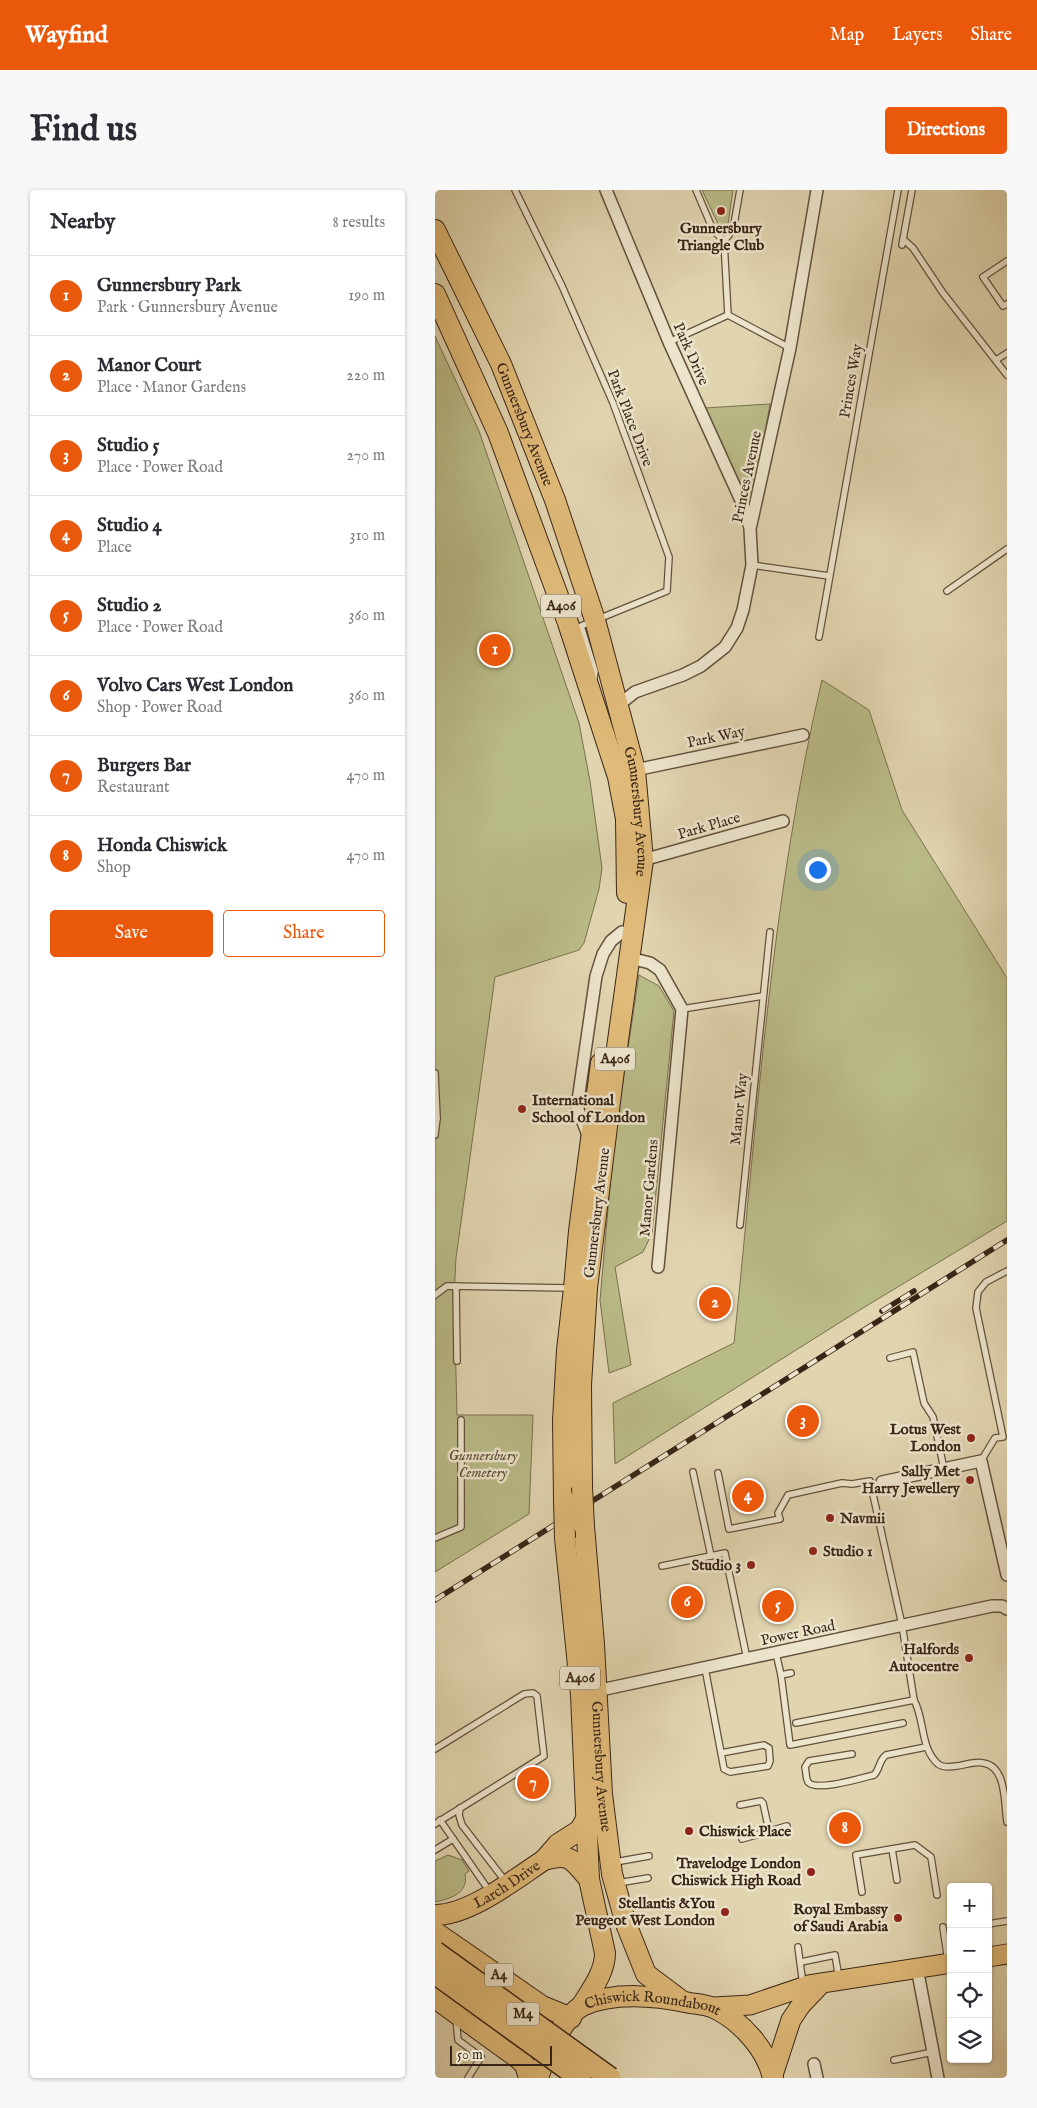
<!DOCTYPE html>
<meta charset="utf-8">
<style>
body{margin:0;font-family:"IM FELL English",serif;background:#f7f7f7;color:#2b2b33}
.controls{position:absolute;right:15px;bottom:15px;display:grid;overflow:hidden;border-radius:5px;box-shadow:0 1px 4px #0004}
.controls button{width:45px;height:45px;display:grid;place-items:center;padding:0;border:0;border-bottom:1px solid #e1e1e2;background:#fff;color:#2b2b33;font:25px sans-serif}
.scale{position:absolute;left:15px;bottom:12px;width:102px;box-sizing:border-box;padding-left:5px;border:2px solid #392517;border-top:0;font-size:14px;line-height:18px;white-space:nowrap;color:#392517;-webkit-text-stroke:4px #ece4cc;paint-order:stroke}
.you{position:absolute;left:382px;top:679px;width:18px;height:18px;margin:-12px;border:4px solid #fff;border-radius:50%;background:#1a73e8;box-shadow:0 0 0 8px #1a73e833}
.badge{display:grid;place-items:center;width:32px;height:32px;border-radius:50%;background:#ea580c;color:#fff;font-size:16px;font-weight:700}
.pin{position:absolute;translate:-50% -50%;border:2px solid #fff;box-shadow:0 1px 5px #0006}
.list{margin:0;padding:0;list-style:none}
h2{display:flex;justify-content:space-between;align-items:center;height:65px;margin:0;padding:0 20px;font-size:21px}
h2 small{font-size:16px;font-weight:400;color:#7c7c81}
.list li{display:grid;grid-template-columns:32px 1fr auto;gap:15px;align-items:center;box-sizing:border-box;height:80px;padding:0 20px;border-top:1px solid #e1e1e2}
.list b{display:block;font-size:19px;white-space:nowrap}
.list p{margin:0;font-size:16px;white-space:nowrap;color:#7c7c81}
.list em{font-size:16px;font-style:normal;color:#7c7c81}
.actions{display:flex;gap:10px;padding:15px 20px}
.actions a{flex:1;padding:11px 0;border:1px solid #ea580c;border-radius:5px;text-align:center;font-size:18px;color:#ea580c}
.actions .main{background:#ea580c;color:#fff}
.icon{flex:none;width:28px;height:28px;fill:none;stroke:currentColor;stroke-width:2;stroke-linecap:round;stroke-linejoin:round}
.map{position:relative;flex:none;width:572px;height:1888px;overflow:hidden;border-radius:5px}
header{display:flex;align-items:center;gap:30px;box-sizing:border-box;height:70px;padding:0 25px;background:#ea580c;color:#fff}
header strong{font-size:24px}
nav{display:flex;gap:28px;margin-inline-start:auto;font-size:18px}
.intro{display:flex;align-items:center;justify-content:space-between;box-sizing:border-box;height:120px;padding:0 30px}
h1{margin:0;font-size:35px}
.button{padding:12px 22px;border-radius:5px;background:#ea580c;color:#fff;font-size:18px;font-weight:700}
main{display:flex;gap:30px;padding:0 30px}
aside{flex:1;background:#fff;border-radius:5px;box-shadow:0 1px 4px #0004}
.map>svg:first-child{display:block}
.green{fill:#b9bb87;stroke:#79704f}
.lines{fill:none;stroke-linecap:round;stroke-linejoin:round}
.service-casing{stroke:#63513d;stroke-width:8}
.minor-casing{stroke:#63513d;stroke-width:14}
.primary-casing{stroke:#392517;stroke-width:21}
.trunk-casing{stroke:#392517;stroke-width:22}
.service{stroke:#ece4cc;stroke-width:5.5}
.minor{stroke:#ece4cc;stroke-width:11}
.primary{stroke:#e0ba78;stroke-width:19}
.trunk{stroke:#e0ba78;stroke-width:20}
.rail-casing{stroke:#392517;stroke-width:5.5}
.rail{stroke:#ece4cc;stroke-width:4;stroke-dasharray:11;stroke-linecap:butt}
.trunk-bridge-casing{stroke:#392517;stroke-width:22;stroke-linecap:butt}
.motorway-bridge-casing{stroke:#392517;stroke-width:24;stroke-linecap:butt}
.trunk-bridge{stroke:#e0ba78;stroke-width:20}
.motorway-bridge{stroke:#e0ba78;stroke-width:21}
.poi-dot{fill:#8f2418;stroke:#ece4cc;stroke-width:2}
.labels{text-anchor:middle;dominant-baseline:central;stroke-width:5;stroke-linejoin:round;paint-order:stroke}
.shield{fill:#ece4cc;stroke:#6f5e4d;stroke-width:1}
.shield-label{font-size:14px;font-weight:bold;fill:#392517}
.poi-label{font-size:15px;font-weight:bold;fill:#392517;stroke:#ece4cc;text-anchor:end}
.street-label{font-size:15px;fill:#392517;stroke:#ece4cc}
.park-label{font-size:15px;font-style:italic;fill:#594a33;stroke:#ece4cc}
</style>
<header>
<strong>Wayfind</strong>
<nav><a>Map</a><a>Layers</a><a>Share</a></nav>
</header>
<div class="intro"><h1>Find us</h1><a class="button">Directions</a></div>
<main>
<aside>
<h2>Nearby<small>8 results</small></h2>
<ul class="list">
<li><span class="badge">1</span><div><b>Gunnersbury Park</b><p>Park · Gunnersbury Avenue</p></div><em>190 m</em></li>
<li><span class="badge">2</span><div><b>Manor Court</b><p>Place · Manor Gardens</p></div><em>220 m</em></li>
<li><span class="badge">3</span><div><b>Studio 5</b><p>Place · Power Road</p></div><em>270 m</em></li>
<li><span class="badge">4</span><div><b>Studio 4</b><p>Place</p></div><em>310 m</em></li>
<li><span class="badge">5</span><div><b>Studio 2</b><p>Place · Power Road</p></div><em>360 m</em></li>
<li><span class="badge">6</span><div><b>Volvo Cars West London</b><p>Shop · Power Road</p></div><em>360 m</em></li>
<li><span class="badge">7</span><div><b>Burgers Bar</b><p>Restaurant</p></div><em>470 m</em></li>
<li><span class="badge">8</span><div><b>Honda Chiswick</b><p>Shop</p></div><em>470 m</em></li>
</ul>
<div class="actions"><a class="main">Save</a><a>Share</a></div>
</aside>
<div class="map">
<svg width="572" height="1888" viewBox="0 0 572 1888">
<rect width="100%" height="100%" fill="#e1d5b0"/>
<filter id="stains"><feTurbulence type="fractalNoise" baseFrequency=".004" numOctaves="4"/><feColorMatrix values="0 0 0 0 .2 0 0 0 0 .09 0 0 0 0 .02 0 0 0 .5 -.17"/></filter>
<radialGradient id="worn" r=".72"><stop offset=".6" stop-color="#630" stop-opacity="0"/><stop offset="1" stop-color="#630" stop-opacity=".3"/></radialGradient>
<g class="green">
<polygon points="267,0 298,0 293,34 289,38 284,36"/>
<polygon points="0,146 44,241 144,533 155,591 167,678 164,699 149,753 144,760 60,787 21,1068 19,1106 22,1225 98,1225 94,1324 0,1382"/>
<polygon points="335,214 319,306 308,307 270,218"/>
<path d="M387,490l47,30 33,100 105,168v243l-149,90 -243,153 -2,-61 121,-60c23,-221 37,-446 88,-663z"/>
<polygon points="204,785 224,796 239,821 217,1043 208,1062 180,1077 196,1175 174,1183 165,1110 179,951"/>
<path d="M13,1665l14,5 7,11 -4,3c4,19 -15,25 -30,28v-41z"/>
</g>
<g class="lines">
<defs>
<g id="service">
<polyline points="80,0 127,96 178,213 234,367 232,401 146,436 160,481 159,488"/>
<polyline points="261,0 278,40 289,51 293,125"/>
<polyline points="468,49 478,58 508,103 572,185"/>
<polyline points="289,51 298,40 305,0"/>
<polyline points="467,55 477,0"/>
<polyline points="572,71 548,87 568,116 572,114"/>
<polyline points="293,125 355,158"/>
<polyline points="234,152 293,125"/>
<polyline points="561,170 572,163"/>
<polyline points="317,375 394,386"/>
<polyline points="512,401 572,359"/>
<polyline points="384,447 463,0"/>
<polyline points="247,819 328,806"/>
<polyline points="0,883 2,928"/>
<polyline points="0,929 2,928 0,945"/>
<polyline points="305,1035 335,742"/>
<polyline points="21,1096 22,1171"/>
<polyline points="0,1105 12,1096 135,1098"/>
<polyline points="455,1168 478,1162 489,1213 498,1227 509,1279"/>
<polyline points="546,1271 560,1248 568,1247 541,1118 543,1102 551,1092 572,1081"/>
<polyline points="258,1282 276,1366"/>
<path d="M283,1283l11,56 51,-10 -2,-6 10,-18 54,-12 10,1 18,-3 32,144 12,75c11,20 6,48 24,64 5,4 13,3 19,2 8,-1 19,-5 26,-3 24,3 21,41 24,59"/>
<polyline points="0,1348 26,1337 26,1230"/>
<polyline points="227,1376 290,1363 312,1469"/>
<polyline points="341,1463 346,1485 356,1483"/>
<polyline points="270,1478 289,1579 295,1582 333,1576 335,1571 334,1558 329,1555 286,1563"/>
<polyline points="346,1485 355,1555 468,1533"/>
<polyline points="361,1533 479,1510"/>
<polyline points="0,1559 89,1504 98,1503 102,1506 109,1566 0,1634"/>
<path d="M417,1564l-43,7 -4,6c1,4 1,12 3,15 8,10 54,-4 66,-7 6,-6 5,-15 12,-20l40,-8"/>
<polyline points="305,1615 326,1611 328,1613 334,1640"/>
<polyline points="25,1618 24,1625 27,1635 71,1692"/>
<polyline points="5,1630 55,1702"/>
<polyline points="307,1649 352,1636"/>
<polyline points="457,1659 462,1690"/>
<polyline points="0,1660 18,1649"/>
<polyline points="180,1672 214,1666"/>
<polyline points="183,1693 213,1688"/>
<polyline points="427,1702 421,1665 480,1655 496,1667 502,1705"/>
<polyline points="553,1734 572,1731"/>
<polyline points="508,1737 513,1771"/>
<polyline points="363,1757 368,1795"/>
<polyline points="366,1772 400,1765 404,1788"/>
<polyline points="21,1828 23,1850 46,1867 33,1888"/>
<polyline points="459,1870 498,1862"/>
</g>
<g id="minor">
<polyline points="171,0 234,152 309,317 314,335"/>
<polyline points="181,512 190,510 200,502 248,485 266,476 290,457 302,438 308,420 317,375 315,339 355,158 382,0"/>
<polyline points="200,580 368,545"/>
<polyline points="208,670 348,631"/>
<polyline points="195,768 215,773 225,780 247,819 223,1077"/>
<polyline points="153,945 142,917 161,786 168,764 176,751 187,742"/>
<polyline points="447,1292 546,1271 572,1385"/>
<polyline points="161,1501 557,1416 567,1416 572,1419"/>
<polyline points="482,1778 503,1888"/>
<polyline points="379,1874 382,1888"/>
</g>
<g id="primary">
<polyline points="553,1767 572,1764"/>
<polyline points="279,1817 315,1815 374,1795 516,1773"/>
<polyline points="338,1885 356,1830 366,1815 385,1795"/>
</g>
<g id="trunk">
<path id="s1" d="M0,40l66,134 54,136 40,120 40,150 8,90 -28,202 -28,226 -6,97 1,102"/>
<polyline points="0,104 63,243 133,433 183,587 191,629 192,703"/>
<polyline points="129,1309 128,1230 132,1160 139,1098 144,1041 166,873"/>
<path id="s2" d="M149,1336l10,118 8,150 10,80 14,50 20,50 36,27"/>
<path d="M130,1348l16,157 8,184 16,74c0,19 -13,36 -23,52"/>
<polyline points="109,1670 123,1654 145,1640 151,1629"/>
<path id="s3" d="M0,1725c35,0 80,-36 109,-55 27,-8 28,0 45,19"/>
<polyline points="0,1742 107,1816 136,1828"/>
<polyline points="0,1808 84,1869 90,1875 94,1888"/>
<path id="s4" d="M103,1888c6,-19 27,-65 46,-73 33,-14 73,-9 106,-2 9,1 19,2 26,6 26,13 51,41 57,69"/>
</g>
</defs>
<use href="#service" class="service-casing"/>
<use href="#minor" class="minor-casing"/>
<use href="#primary" class="primary-casing"/>
<use href="#trunk" class="trunk-casing"/>
<use href="#service" class="service"/>
<use href="#minor" class="minor"/>
<use href="#primary" class="primary"/>
<use href="#trunk" class="trunk"/>
<defs>
<g id="rail">
<polyline points="447,1121 479,1101"/>
<polyline points="0,1410 572,1050"/>
</g>
</defs>
<use href="#rail" class="rail-casing"/>
<use href="#rail" class="rail"/>
<defs>
<g id="trunk-bridge">
<polyline points="147,1297 149,1336"/>
<polyline points="129,1309 130,1348"/>
</g>
<g id="motorway-bridge">
<polyline points="0,1762 175,1888"/>
<polyline points="0,1783 145,1888"/>
</g>
</defs>
<use href="#trunk-bridge" class="trunk-bridge-casing"/>
<use href="#motorway-bridge" class="motorway-bridge-casing"/>
<use href="#trunk-bridge" class="trunk-bridge"/>
<use href="#motorway-bridge" class="motorway-bridge"/>
</g>
<g class="poi-dot">
<circle cx="286" cy="21" r="5"/>
<circle cx="87" cy="919" r="5"/>
<circle cx="536" cy="1248" r="5"/>
<circle cx="535" cy="1290" r="5"/>
<circle cx="395" cy="1328" r="5"/>
<circle cx="378" cy="1361" r="5"/>
<circle cx="316" cy="1375" r="5"/>
<circle cx="534" cy="1468" r="5"/>
<circle cx="254" cy="1641" r="5"/>
<circle cx="376" cy="1682" r="5"/>
<circle cx="290" cy="1722" r="5"/>
<circle cx="463" cy="1728" r="5"/>
</g>
<g class="labels">
<g class="shield">
<rect x="106" y="404.5" width="40" height="23" rx="4"/>
<rect x="160" y="857.5" width="40" height="23" rx="4"/>
<rect x="125" y="1476.5" width="40" height="23" rx="4"/>
<rect x="50" y="1773.5" width="28" height="23" rx="4"/>
<rect x="72" y="1812.5" width="32" height="23" rx="4"/>
</g>
<g class="shield-label">
<text x="126" y="416">A406</text>
<text x="180" y="869">A406</text>
<text x="145" y="1488">A406</text>
<text x="64" y="1785">A4</text>
<text x="88" y="1824">M4</text>
</g>
<g class="poi-label">
<text x="286" y="38" text-anchor="middle">Gunnersbury<tspan x="286" dy="17">Triangle Club</tspan></text>
<text x="97" y="910" text-anchor="start">International<tspan x="97" dy="17">School of London</tspan></text>
<text x="526" y="1239">Lotus West<tspan x="526" dy="17">London</tspan></text>
<text x="525" y="1281">Sally Met<tspan x="525" dy="17">Harry Jewellery</tspan></text>
<text x="405" y="1328" text-anchor="start">Navmii</text>
<text x="388" y="1361" text-anchor="start">Studio 1</text>
<text x="306" y="1375">Studio 3</text>
<text x="524" y="1459">Halfords<tspan x="524" dy="17">Autocentre</tspan></text>
<text x="264" y="1641" text-anchor="start">Chiswick Place</text>
<text x="366" y="1673">Travelodge London<tspan x="366" dy="17">Chiswick High Road</tspan></text>
<text x="280" y="1713">Stellantis &amp;You<tspan x="280" dy="17">Peugeot West London</tspan></text>
<text x="453" y="1719">Royal Embassy<tspan x="453" dy="17">of Saudi Arabia</tspan></text>
</g>
<g class="street-label">
<text transform="translate(256 164) rotate(66)">Park Drive</text>
<text transform="translate(416 191) rotate(-80)">Princes Way</text>
<text transform="translate(195 228) rotate(69)">Park Place Drive</text>
<text stroke="none"><textPath href="#s1" startOffset="214">Gunnersbury Avenue</textPath></text>
<text transform="translate(312 287) rotate(-78)">Princes Avenue</text>
<text transform="translate(281 547) rotate(-12)">Park Way</text>
<text stroke="none"><textPath href="#s1" startOffset="619">Gunnersbury Avenue</textPath></text>
<text transform="translate(274 636) rotate(-16)">Park Place</text>
<text transform="translate(304 919) rotate(-84)">Manor Way</text>
<text transform="translate(214 998) rotate(-85)">Manor Gardens</text>
<text transform="translate(162 1023) rotate(-83)">Gunnersbury Avenue</text>
<text transform="translate(363 1443) rotate(-12)">Power Road</text>
<text stroke="none"><textPath href="#s2" startOffset="241">Gunnersbury Avenue</textPath></text>
<text stroke="none"><textPath href="#s3" startOffset="79">Larch Drive</textPath></text>
<text stroke="none"><textPath href="#s4" startOffset="158">Chiswick Roundabout</textPath></text>
</g>
<g class="park-label">
<text x="48" y="1265">Gunnersbury<tspan x="48" dy="17">Cemetery</tspan></text>
</g>
</g>
<rect width="100%" height="100%" filter="url(#stains)"/>
<rect width="100%" height="100%" fill="url(#worn)"/>
</svg>
<div class="controls">
<button>+</button>
<button>−</button>
<button><svg class="icon" aria-label="locate" viewBox="0 0 24 24"><circle cx="12" cy="12" r="6"/><path d="M12 2v4M12 18v4M2 12h4M18 12h4"/></svg></button>
<button><svg class="icon" aria-label="layers" viewBox="0 0 24 24"><path d="M12 4l9 5-9 5-9-5zM3 14l9 5 9-5"/></svg></button>
</div>
<div class="scale">50 m</div>
<div class="you"></div>
<div class="pin badge" style="left:60px;top:460px">1</div>
<div class="pin badge" style="left:280px;top:1113px">2</div>
<div class="pin badge" style="left:368px;top:1231px">3</div>
<div class="pin badge" style="left:313px;top:1306px">4</div>
<div class="pin badge" style="left:343px;top:1416px">5</div>
<div class="pin badge" style="left:252px;top:1412px">6</div>
<div class="pin badge" style="left:98px;top:1593px">7</div>
<div class="pin badge" style="left:410px;top:1638px">8</div>
</div>
</main>
